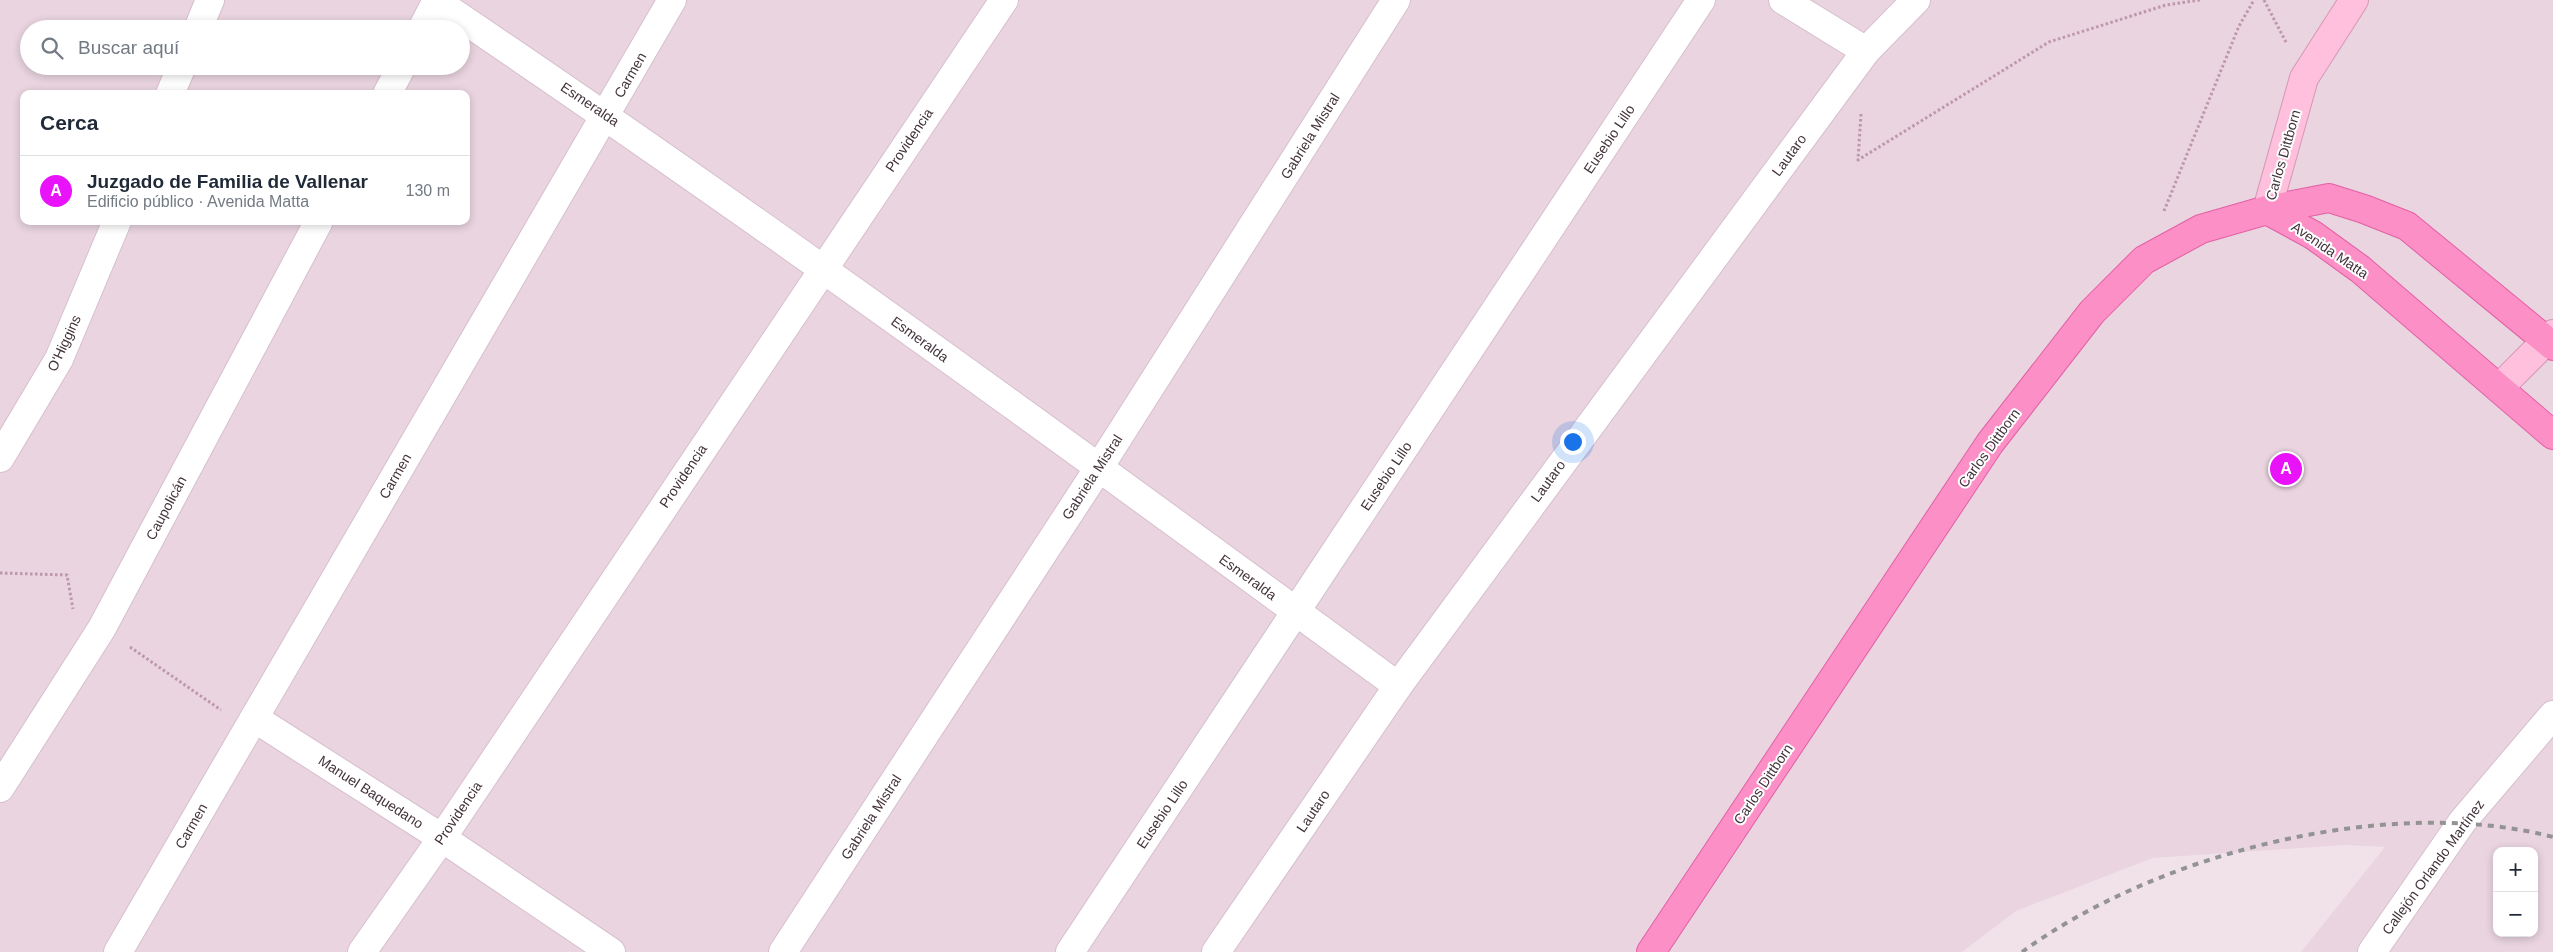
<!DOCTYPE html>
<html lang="es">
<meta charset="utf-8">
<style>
body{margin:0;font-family:Arial,sans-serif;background:#f2f2f3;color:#1f2937}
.controls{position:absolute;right:15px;bottom:15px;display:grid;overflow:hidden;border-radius:10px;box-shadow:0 2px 8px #0003}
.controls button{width:45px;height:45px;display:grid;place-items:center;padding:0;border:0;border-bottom:1px solid #e0e1e3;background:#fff;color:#1f2937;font:25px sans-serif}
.you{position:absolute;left:1572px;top:441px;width:18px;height:18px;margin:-12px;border:4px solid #fff;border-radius:50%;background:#1a73e8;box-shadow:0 0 0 8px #1a73e833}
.badge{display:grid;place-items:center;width:32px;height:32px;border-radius:50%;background:#e813f8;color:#fff;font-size:16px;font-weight:700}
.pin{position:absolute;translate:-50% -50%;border:2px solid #fff;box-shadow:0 1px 5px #0006}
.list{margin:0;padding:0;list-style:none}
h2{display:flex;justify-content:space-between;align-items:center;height:65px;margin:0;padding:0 20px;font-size:21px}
h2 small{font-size:16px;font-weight:400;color:#747a83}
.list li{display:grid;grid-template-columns:32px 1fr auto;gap:15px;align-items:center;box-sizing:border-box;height:70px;padding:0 20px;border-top:1px solid #e0e1e3}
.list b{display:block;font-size:19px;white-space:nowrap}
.list p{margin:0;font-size:16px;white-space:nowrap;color:#747a83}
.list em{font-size:16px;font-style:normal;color:#747a83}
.icon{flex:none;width:28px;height:28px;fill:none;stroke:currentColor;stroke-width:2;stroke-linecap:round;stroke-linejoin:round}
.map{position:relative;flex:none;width:2553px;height:952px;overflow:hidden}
.search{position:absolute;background:#fff;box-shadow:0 2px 8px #0003;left:20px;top:20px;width:450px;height:55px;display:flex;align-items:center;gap:12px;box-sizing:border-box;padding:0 18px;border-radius:28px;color:#747a83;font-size:19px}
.panel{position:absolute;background:#fff;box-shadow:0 2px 8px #0003;left:20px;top:90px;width:450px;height:135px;border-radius:10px}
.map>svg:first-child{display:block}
.residential{fill:#e9d4df;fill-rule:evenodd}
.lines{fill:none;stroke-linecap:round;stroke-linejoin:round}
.minor-casing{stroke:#d7bfcd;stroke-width:30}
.tertiary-casing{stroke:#d7bfcd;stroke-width:30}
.secondary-casing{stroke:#d796b6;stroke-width:30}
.primary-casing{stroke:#e260a4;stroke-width:30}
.path{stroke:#be97ad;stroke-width:3;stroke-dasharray:2.5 2.5;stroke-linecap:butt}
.minor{stroke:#fff;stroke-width:28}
.tertiary{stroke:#fff;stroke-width:28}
.secondary{stroke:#fec0dc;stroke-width:28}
.primary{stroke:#fd8fc7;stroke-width:28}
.rail{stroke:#939393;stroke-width:4;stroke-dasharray:6 6;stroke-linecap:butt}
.labels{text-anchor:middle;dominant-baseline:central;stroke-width:4;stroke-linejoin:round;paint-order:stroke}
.street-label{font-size:14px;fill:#43333c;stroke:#fff}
</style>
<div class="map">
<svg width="2553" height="952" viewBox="0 0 2553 952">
<rect width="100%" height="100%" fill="#f1e2ea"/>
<path class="residential" d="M0,0h2553v952h-252l84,-105 -40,-2 -192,13 -137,53 -54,41h-1962zM29,29h432v37h-432zM24,94h442v127h-442zM2497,851h37v82h-37z"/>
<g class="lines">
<defs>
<g id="minor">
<polyline points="1783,0 1866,51"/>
<path d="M436,1c327,220 644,452 962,685"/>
<polyline points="198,29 210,0"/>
<polyline points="422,29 437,0"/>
<polyline points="170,94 182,66"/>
<polyline points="387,94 402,66"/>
<polyline points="0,458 59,359 117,221"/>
<polyline points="254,718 442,838 611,952"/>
<polyline points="0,788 102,628 319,221"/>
<polyline points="118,952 672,0"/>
<polyline points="1070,952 1701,0"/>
<polyline points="1216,952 1398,686 1866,51 1916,0"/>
<polyline points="2372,952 2462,822 2553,715"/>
</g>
<g id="tertiary">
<polyline points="362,952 442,838 1004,0"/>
<polyline points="783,952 1098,469 1396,0"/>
</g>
<g id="secondary">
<polyline points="2267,210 2304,78 2354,0"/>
<polyline points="2499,388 2553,334"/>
</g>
<g id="primary">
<polyline points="2267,210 2313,235 2360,269 2553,435"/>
<polyline points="1651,952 1990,443 2092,312 2144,260 2201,229 2267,210 2329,198 2364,209 2407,226 2553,346"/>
</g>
</defs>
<use href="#minor" class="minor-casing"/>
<use href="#tertiary" class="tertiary-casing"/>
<use href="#secondary" class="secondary-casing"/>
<use href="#primary" class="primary-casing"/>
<g class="path">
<polyline points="2264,0 2287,44"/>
<polyline points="1861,114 1858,160 2049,42 2166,5 2200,0"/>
<polyline points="2164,211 2239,26 2254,0"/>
<polyline points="0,573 67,575 73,609"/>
<polyline points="130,647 221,710"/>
</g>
<use href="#minor" class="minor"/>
<use href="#tertiary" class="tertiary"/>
<use href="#secondary" class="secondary"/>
<use href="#primary" class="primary"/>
<path class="rail" d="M2022,952c136,-99 367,-158 531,-115"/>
</g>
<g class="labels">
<g class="street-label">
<text transform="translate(630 75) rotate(-60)">Carmen</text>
<text transform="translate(590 104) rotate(34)">Esmeralda</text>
<text transform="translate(1310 136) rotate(-58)">Gabriela Mistral</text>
<text transform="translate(1609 139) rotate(-56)">Eusebio Lillo</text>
<text transform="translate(909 140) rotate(-56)">Providencia</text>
<text transform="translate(1789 155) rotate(-54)">Lautaro</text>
<text transform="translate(2283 155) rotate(-74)">Carlos Dittborn</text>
<text transform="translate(2330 250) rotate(34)">Avenida Matta</text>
<text transform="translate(920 339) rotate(36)">Esmeralda</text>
<text transform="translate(64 343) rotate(-65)">O'Higgins</text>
<text transform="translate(1989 448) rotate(-54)">Carlos Dittborn</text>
<text transform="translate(395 476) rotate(-60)">Carmen</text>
<text transform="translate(683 476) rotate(-56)">Providencia</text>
<text transform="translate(1386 476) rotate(-56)">Eusebio Lillo</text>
<text transform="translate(1092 477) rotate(-57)">Gabriela Mistral</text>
<text transform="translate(1548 481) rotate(-54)">Lautaro</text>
<text transform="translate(166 508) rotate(-62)">Caupolicán</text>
<text transform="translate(1248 577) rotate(36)">Esmeralda</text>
<text transform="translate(1763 784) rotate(-56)">Carlos Dittborn</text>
<text transform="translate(371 792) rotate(33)">Manuel Baquedano</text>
<text transform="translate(1313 811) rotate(-56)">Lautaro</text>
<text transform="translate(458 813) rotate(-56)">Providencia</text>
<text transform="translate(1162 814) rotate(-56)">Eusebio Lillo</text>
<text transform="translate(871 817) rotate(-57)">Gabriela Mistral</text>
<text transform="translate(191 826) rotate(-60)">Carmen</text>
<text transform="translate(2433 867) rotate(-54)">Callejón Orlando Martínez</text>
</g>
</g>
</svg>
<div class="controls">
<button>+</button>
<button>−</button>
</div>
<div class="you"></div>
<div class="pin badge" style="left:2286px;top:469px">A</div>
<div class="search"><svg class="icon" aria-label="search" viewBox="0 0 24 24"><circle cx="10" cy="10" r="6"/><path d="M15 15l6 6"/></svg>Buscar aquí</div>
<section class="panel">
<h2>Cerca<small></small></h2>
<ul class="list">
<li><span class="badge">A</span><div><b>Juzgado de Familia de Vallenar</b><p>Edificio público · Avenida Matta</p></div><em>130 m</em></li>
</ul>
</section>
</div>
